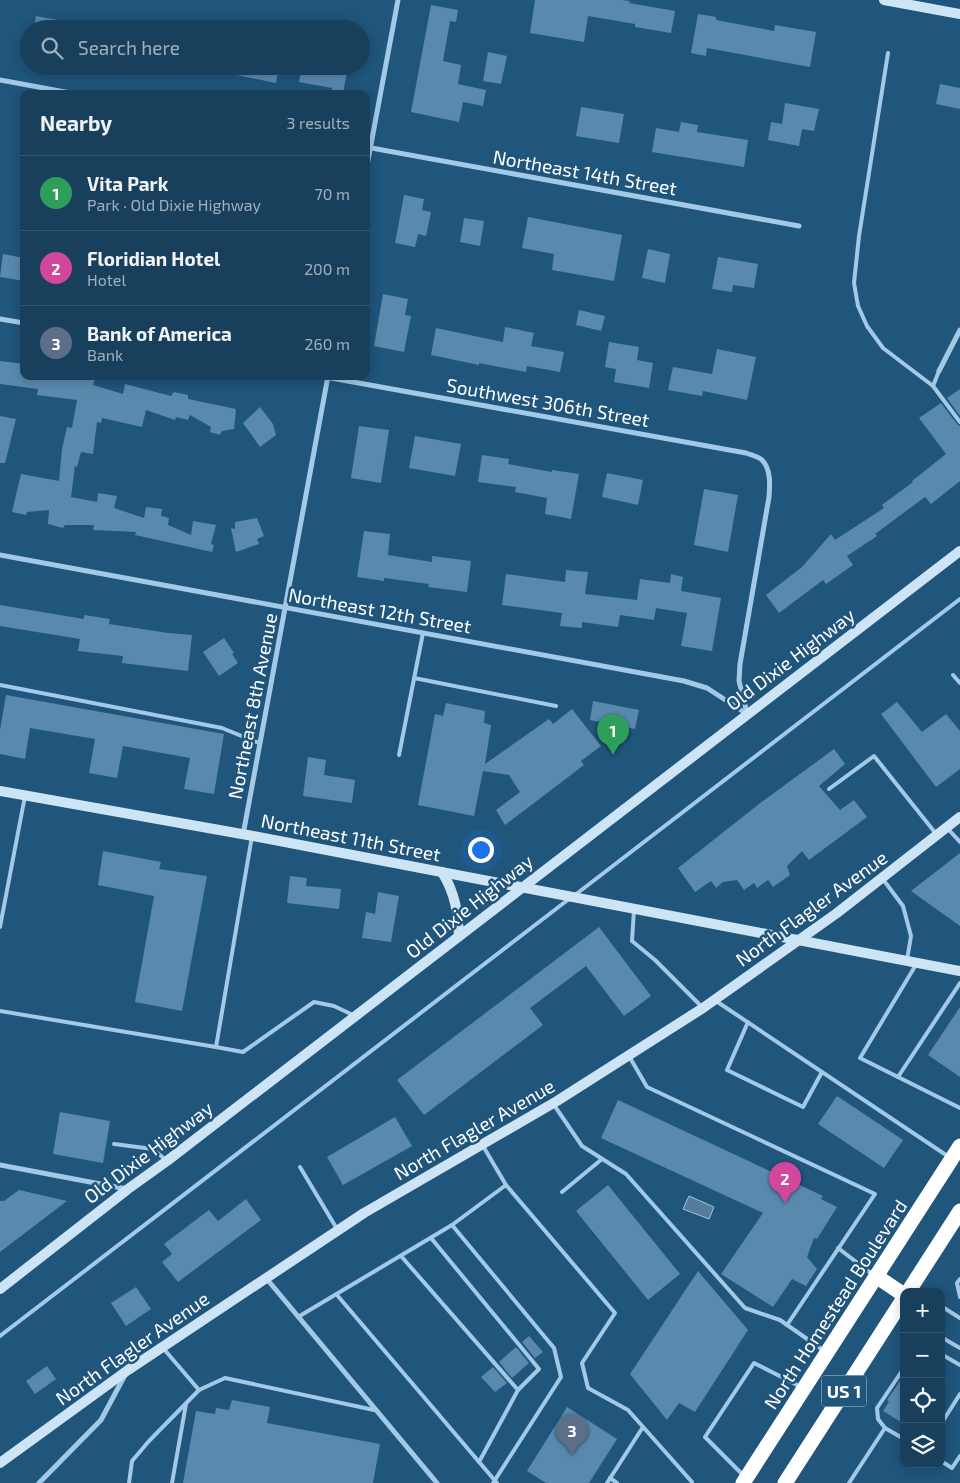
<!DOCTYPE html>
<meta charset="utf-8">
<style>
body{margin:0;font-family:"Exo 2",sans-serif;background:#214763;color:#f1f3f6}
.controls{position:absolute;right:15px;bottom:15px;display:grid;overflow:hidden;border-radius:10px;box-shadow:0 2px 12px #0003}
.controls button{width:45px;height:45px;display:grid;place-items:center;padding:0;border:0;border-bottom:1px solid #365972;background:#18405d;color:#f1f3f6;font:25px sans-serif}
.you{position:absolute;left:480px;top:849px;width:18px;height:18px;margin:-12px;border:4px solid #fff;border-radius:50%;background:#1a73e8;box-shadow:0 0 0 8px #1a73e833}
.badge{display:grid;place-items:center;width:32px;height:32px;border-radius:50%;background:#e797bd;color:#fff;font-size:16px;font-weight:700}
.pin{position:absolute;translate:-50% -41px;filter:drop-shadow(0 1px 2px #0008)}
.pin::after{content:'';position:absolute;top:26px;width:18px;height:15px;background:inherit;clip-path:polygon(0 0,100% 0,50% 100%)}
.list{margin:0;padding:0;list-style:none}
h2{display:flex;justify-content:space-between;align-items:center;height:65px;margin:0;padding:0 20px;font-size:21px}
h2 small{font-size:16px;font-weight:400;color:#9fafbc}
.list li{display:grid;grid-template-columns:32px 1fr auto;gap:15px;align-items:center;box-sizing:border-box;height:75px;padding:0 20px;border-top:1px solid #365972}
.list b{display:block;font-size:19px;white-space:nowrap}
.list p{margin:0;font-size:16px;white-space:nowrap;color:#9fafbc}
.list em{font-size:16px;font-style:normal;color:#9fafbc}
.icon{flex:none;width:28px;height:28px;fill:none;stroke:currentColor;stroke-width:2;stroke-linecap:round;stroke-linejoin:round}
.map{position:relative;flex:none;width:960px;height:1483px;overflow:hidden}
.search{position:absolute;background:#18405d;box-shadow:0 2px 12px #0003;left:20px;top:20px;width:350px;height:55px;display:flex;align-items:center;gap:12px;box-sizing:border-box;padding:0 18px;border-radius:28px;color:#9fafbc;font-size:19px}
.panel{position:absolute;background:#18405d;box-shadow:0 2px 12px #0003;left:20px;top:90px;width:350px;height:290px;border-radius:10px}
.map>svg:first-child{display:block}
.water{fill:#557c98;stroke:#96c7e8}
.building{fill:#598aae}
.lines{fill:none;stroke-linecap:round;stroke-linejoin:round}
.lane{stroke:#a2cae7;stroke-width:4}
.street{stroke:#a2cae7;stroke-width:5}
.secondary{stroke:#cde4f5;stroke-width:10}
.highway{stroke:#fff;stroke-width:15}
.labels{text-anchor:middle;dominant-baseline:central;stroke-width:5;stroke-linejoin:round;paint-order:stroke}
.shield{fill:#20557c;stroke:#bcccd8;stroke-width:1}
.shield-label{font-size:18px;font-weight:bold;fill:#fff}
.street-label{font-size:19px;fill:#fff;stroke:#20557c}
</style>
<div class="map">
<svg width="960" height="1483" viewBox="0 0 960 1483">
<rect width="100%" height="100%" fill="#20557c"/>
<polygon class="water" points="689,1196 714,1207 709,1219 683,1209"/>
<g class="building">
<polygon points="535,0 622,0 630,1 629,3 675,11 671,33 635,27 635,24 588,16 584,42 530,33"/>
<polygon points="431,5 458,10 456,22 450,21 443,61 461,65 458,84 486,90 483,106 463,102 459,122 411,112"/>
<polygon points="698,14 716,17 716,20 774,31 775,25 816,32 810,67 707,48 706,56 691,53"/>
<polygon points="36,16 73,23 72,29 34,29"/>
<polygon points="488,52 507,56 501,84 483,81"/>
<polygon points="222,66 279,66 276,83 221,72"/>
<polygon points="302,66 348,66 343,94 331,94 332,88 299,82"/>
<polygon points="940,84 960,88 960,109 936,104"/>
<polygon points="785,103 819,109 814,131 802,129 799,146 768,140 771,122 782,124"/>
<polygon points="581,107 624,114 619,143 576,136"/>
<polygon points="681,122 698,125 697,132 748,140 744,167 652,152 656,128 679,132"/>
<polygon points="404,195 424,199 422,210 431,212 426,236 418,234 415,247 395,243"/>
<polygon points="528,217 622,235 614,281 552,270 554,254 522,248"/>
<polygon points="464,218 484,221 480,246 460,242"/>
<polygon points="648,249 670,254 665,283 642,278"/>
<polygon points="3,254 24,258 24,281 0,277"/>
<polygon points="718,257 758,264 754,288 733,285 732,292 712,289"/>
<polygon points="383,294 408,299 405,315 411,316 404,352 374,346"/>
<polygon points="579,310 605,316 601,331 576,325"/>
<polygon points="505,327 534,333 531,346 564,352 560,372 527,366 526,372 479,363 479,365 431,355 436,328 503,342"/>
<polygon points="609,342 639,347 637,360 653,363 649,388 614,382 616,369 605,367"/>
<polygon points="717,349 756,357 747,400 703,391 702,396 668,390 673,367 712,374"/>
<polygon points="0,361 24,364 24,376 87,376 95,378 93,385 123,394 125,384 171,396 174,392 188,395 188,399 236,409 234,429 222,431 220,435 210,432 211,427 190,415 188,420 176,417 175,420 146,410 142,427 102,418 101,423 97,422 93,454 81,452 77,467 75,466 71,497 97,502 98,493 117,496 114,508 144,518 146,507 162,509 161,516 169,518 168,525 191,535 193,521 216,525 211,544 214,545 212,552 135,535 136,532 93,530 94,525 65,525 63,528 48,524 49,510 27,512 26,515 12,512 21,474 59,481 62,449 67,427 72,428 77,400 37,395 38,389 0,384"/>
<polygon points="960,389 960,416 947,398"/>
<polygon points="941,403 957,424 960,426 960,481 931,504 925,497 875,534 877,536 847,556 853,565 826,584 823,580 779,613 766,595 802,567 831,534 835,540 884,508 882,505 913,482 912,481 946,454 919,418"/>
<polygon points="260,407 273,424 276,435 260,447 243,423"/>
<polygon points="0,416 16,419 5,463 0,463"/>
<polygon points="359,426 389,430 381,483 351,478"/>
<polygon points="415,436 461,444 455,476 409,468"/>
<polygon points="482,455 509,459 508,464 552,472 552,470 579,474 571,519 545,514 547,498 515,492 516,487 478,482"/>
<polygon points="607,473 643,480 638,505 602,497"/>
<polygon points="704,489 738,495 728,552 694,545"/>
<polygon points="257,518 264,536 257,539 259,544 236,552 231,528 235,529 235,522"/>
<polygon points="364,531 390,534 388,555 432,562 432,556 471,561 467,592 428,587 429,584 384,578 384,581 357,577"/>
<polygon points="566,570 588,572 585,594 637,600 640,579 670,583 671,574 683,577 681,591 721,598 712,651 681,646 687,613 656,608 654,620 620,615 618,627 582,622 582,628 560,626 562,613 502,605 506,574 565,582"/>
<polygon points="0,605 84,619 84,615 110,619 109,624 168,633 192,635 188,671 122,663 123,656 78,651 80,639 0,626"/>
<polygon points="224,638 234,653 232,654 238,663 219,676 203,652"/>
<polygon points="6,695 224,734 214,794 184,789 190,758 123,746 117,778 89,773 95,739 30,728 25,759 0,754 0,730"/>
<polygon points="593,701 639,710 635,729 590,720"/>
<polygon points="897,702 922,732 946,714 960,731 960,769 936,787 881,714"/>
<polygon points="446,703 485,711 484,723 491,725 485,764 549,719 553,724 572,709 601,746 581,761 584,765 505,825 496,810 520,792 509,775 483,771 474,816 418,805 435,714 443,716"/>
<polygon points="834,749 845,764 819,786 840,810 854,800 867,817 809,860 802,851 787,866 790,875 773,887 768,880 757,888 754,883 744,890 737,880 723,882 716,888 711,881 695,892 678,868 759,804"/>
<polygon points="308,757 326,760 324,775 355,780 352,803 303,796"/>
<polygon points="103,851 161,862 159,869 207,876 182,1011 135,1002 154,896 98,885"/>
<polygon points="960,853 960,926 911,891"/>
<polygon points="290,876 307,878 306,886 341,889 339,909 287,903"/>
<polygon points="378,892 399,896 391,942 362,938 366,912 375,914"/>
<polygon points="599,927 651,996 624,1016 586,966 530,1008 543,1025 424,1115 397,1080"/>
<polygon points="960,1007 960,1077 928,1055"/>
<polygon points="837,1096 903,1140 884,1168 818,1124"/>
<polygon points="618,1100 823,1196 821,1199 837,1207 817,1239 814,1238 807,1257 817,1269 806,1286 792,1279 773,1307 721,1274 763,1213 601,1138"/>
<polygon points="60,1112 110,1121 103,1163 53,1154"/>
<polygon points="395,1117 412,1146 343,1185 327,1157"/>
<polygon points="608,1185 680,1274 648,1300 576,1211"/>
<polygon points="19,1190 67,1201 0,1252 0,1201 4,1201"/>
<polygon points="246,1199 261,1220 178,1282 162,1262 172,1254 164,1244 209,1210 218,1221"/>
<polygon points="698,1271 748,1330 695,1412 679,1403 667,1420 630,1374"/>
<polygon points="136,1287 151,1309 126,1326 111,1303"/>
<polygon points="529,1336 543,1352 535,1358 522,1342"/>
<polygon points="516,1347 529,1363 512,1378 499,1362"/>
<polygon points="47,1366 56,1379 35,1394 26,1381"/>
<polygon points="493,1367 507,1383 495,1392 481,1377"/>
<polygon points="904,1375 904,1424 883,1411 889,1402 887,1400"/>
<polygon points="232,1400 270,1407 267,1423 380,1444 373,1483 183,1483 196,1411 215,1414 216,1408 229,1410"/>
<polygon points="567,1407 617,1439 589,1483 546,1483 527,1471"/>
</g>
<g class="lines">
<g class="lane">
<polyline points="888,53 859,236 854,283 858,306 867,326 883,348 933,386 960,422"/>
<polyline points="933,386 939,371"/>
<polyline points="953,675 960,683"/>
<polyline points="414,678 556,706"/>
<polyline points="0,685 222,728 259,743"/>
<polyline points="399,755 423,633"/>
<polyline points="829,789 874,756 937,835"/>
<polyline points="948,829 960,842"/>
<polyline points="882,878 903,906 911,936 907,960"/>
<polyline points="575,895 960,599"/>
<polyline points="634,910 632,941 655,960 703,1008"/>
<polyline points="0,927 25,796"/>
<polyline points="917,963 860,1058 960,1108"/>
<polyline points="716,1001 949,1157"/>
<polyline points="0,1011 216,1047 252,836"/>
<polyline points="748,1022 727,1070 803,1107 822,1072"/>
<polyline points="216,1047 243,1052 314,1002 334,1006 353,1015"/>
<polyline points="629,1056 647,1087 875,1194 787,1325"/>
<polyline points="898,1077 960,983"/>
<polyline points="554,1105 582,1146 626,1174 745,1308 780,1320 823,1350"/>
<polyline points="114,1144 153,1149 167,1161"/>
<polyline points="483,1146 506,1185 452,1225 554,1348 561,1377 493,1483"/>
<polyline points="300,1167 337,1229"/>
<polyline points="506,1185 615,1313 582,1363 588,1388 628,1410 692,1482 692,1483"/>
<polyline points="562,1192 602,1159"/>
<polyline points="431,1238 539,1369 518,1390"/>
<polyline points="838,1248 872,1274"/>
<polyline points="401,1256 518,1390 479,1462"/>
<polyline points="960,1279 957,1283 960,1297"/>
<polyline points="337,1295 497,1483"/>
<polyline points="941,1306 960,1318"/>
<polyline points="298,1317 452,1225"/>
<polyline points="0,1336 569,899"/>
<polyline points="941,1337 960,1348"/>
<polyline points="941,1354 960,1365"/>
<polyline points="904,1368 877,1408 878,1419 885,1428 904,1439"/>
<polyline points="199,1390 225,1378 374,1410"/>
<polyline points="941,1424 960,1394"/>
<polyline points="941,1461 952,1468 960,1456"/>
<polyline points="743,1475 705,1437 754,1363 801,1387"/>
<polyline points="610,1478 617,1483"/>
<polyline points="129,1483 132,1461 149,1441 199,1390 163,1348"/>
<polyline points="172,1483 186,1404"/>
<polyline points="607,1483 643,1427"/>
<polyline points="849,1483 885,1428"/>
</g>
<g class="street">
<polyline points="0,80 76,94"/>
<polyline points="366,147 799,226"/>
<polyline points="366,171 398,0"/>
<polyline points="0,319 24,323"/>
<polyline points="939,371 960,330"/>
<path d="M320,376l426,77c5,2 12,3 16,7 9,9 8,25 7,37l-29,167 -1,17 8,32"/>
<polyline points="0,555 684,681 707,688 747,714"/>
<polyline points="243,835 328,376"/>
<polyline points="0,1165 127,1189"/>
<polyline points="266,1278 437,1483"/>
<polyline points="39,1483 101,1420 125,1375"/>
</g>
<g class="secondary">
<polyline points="884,0 960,14"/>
<polyline points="0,791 253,836 960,971"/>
<path d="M442,872c13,21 16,40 17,64"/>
<polyline points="0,1289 128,1189 167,1161 960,551"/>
<polyline points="0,1463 128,1370 364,1213 557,1101 703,1008 837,913 960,817"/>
</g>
<g class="highway">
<polyline points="876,1276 904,1295"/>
<polyline points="908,1292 960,1211"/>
<polyline points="743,1483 960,1146"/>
<polyline points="785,1483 904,1298"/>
</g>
</g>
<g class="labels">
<rect class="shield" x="821.5" y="1375.5" width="45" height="31" rx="4"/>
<g class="shield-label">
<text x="844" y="1391">US 1</text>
</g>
<g class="street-label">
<text transform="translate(585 172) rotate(10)">Northeast 14th Street</text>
<text transform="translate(548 402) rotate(10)">Southwest 306th Street</text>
<text transform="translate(380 610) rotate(10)">Northeast 12th Street</text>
<text transform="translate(790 659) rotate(-37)">Old Dixie Highway</text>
<text transform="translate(252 706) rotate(-79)">Northeast 8th Avenue</text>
<text transform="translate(351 837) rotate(11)">Northeast 11th Street</text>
<text transform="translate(469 906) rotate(-38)">Old Dixie Highway</text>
<text transform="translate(811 908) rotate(-36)">North Flagler Avenue</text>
<text transform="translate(474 1129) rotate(-30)">North Flagler Avenue</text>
<text transform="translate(148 1152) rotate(-37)">Old Dixie Highway</text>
<text transform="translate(835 1304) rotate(-57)">North Homestead Boulevard</text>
<text transform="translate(132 1348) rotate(-35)">North Flagler Avenue</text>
</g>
</g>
</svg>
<div class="controls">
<button>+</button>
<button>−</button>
<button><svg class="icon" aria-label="locate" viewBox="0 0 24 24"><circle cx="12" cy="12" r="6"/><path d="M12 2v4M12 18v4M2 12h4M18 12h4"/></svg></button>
<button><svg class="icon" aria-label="layers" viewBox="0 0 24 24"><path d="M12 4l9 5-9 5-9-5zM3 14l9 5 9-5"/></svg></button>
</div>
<div class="you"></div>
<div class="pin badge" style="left:613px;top:755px;background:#2e9e5b">1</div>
<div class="pin badge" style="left:785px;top:1203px;background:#d1479c">2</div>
<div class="pin badge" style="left:572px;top:1455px;background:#5c6f8a">3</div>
<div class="search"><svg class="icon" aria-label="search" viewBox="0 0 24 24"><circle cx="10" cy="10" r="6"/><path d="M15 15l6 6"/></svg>Search here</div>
<section class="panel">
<h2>Nearby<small>3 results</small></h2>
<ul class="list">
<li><span class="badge" style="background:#2e9e5b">1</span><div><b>Vita Park</b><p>Park · Old Dixie Highway</p></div><em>70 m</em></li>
<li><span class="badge" style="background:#d1479c">2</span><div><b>Floridian Hotel</b><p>Hotel</p></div><em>200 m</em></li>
<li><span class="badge" style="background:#5c6f8a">3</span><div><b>Bank of America</b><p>Bank</p></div><em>260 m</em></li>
</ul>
</section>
</div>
